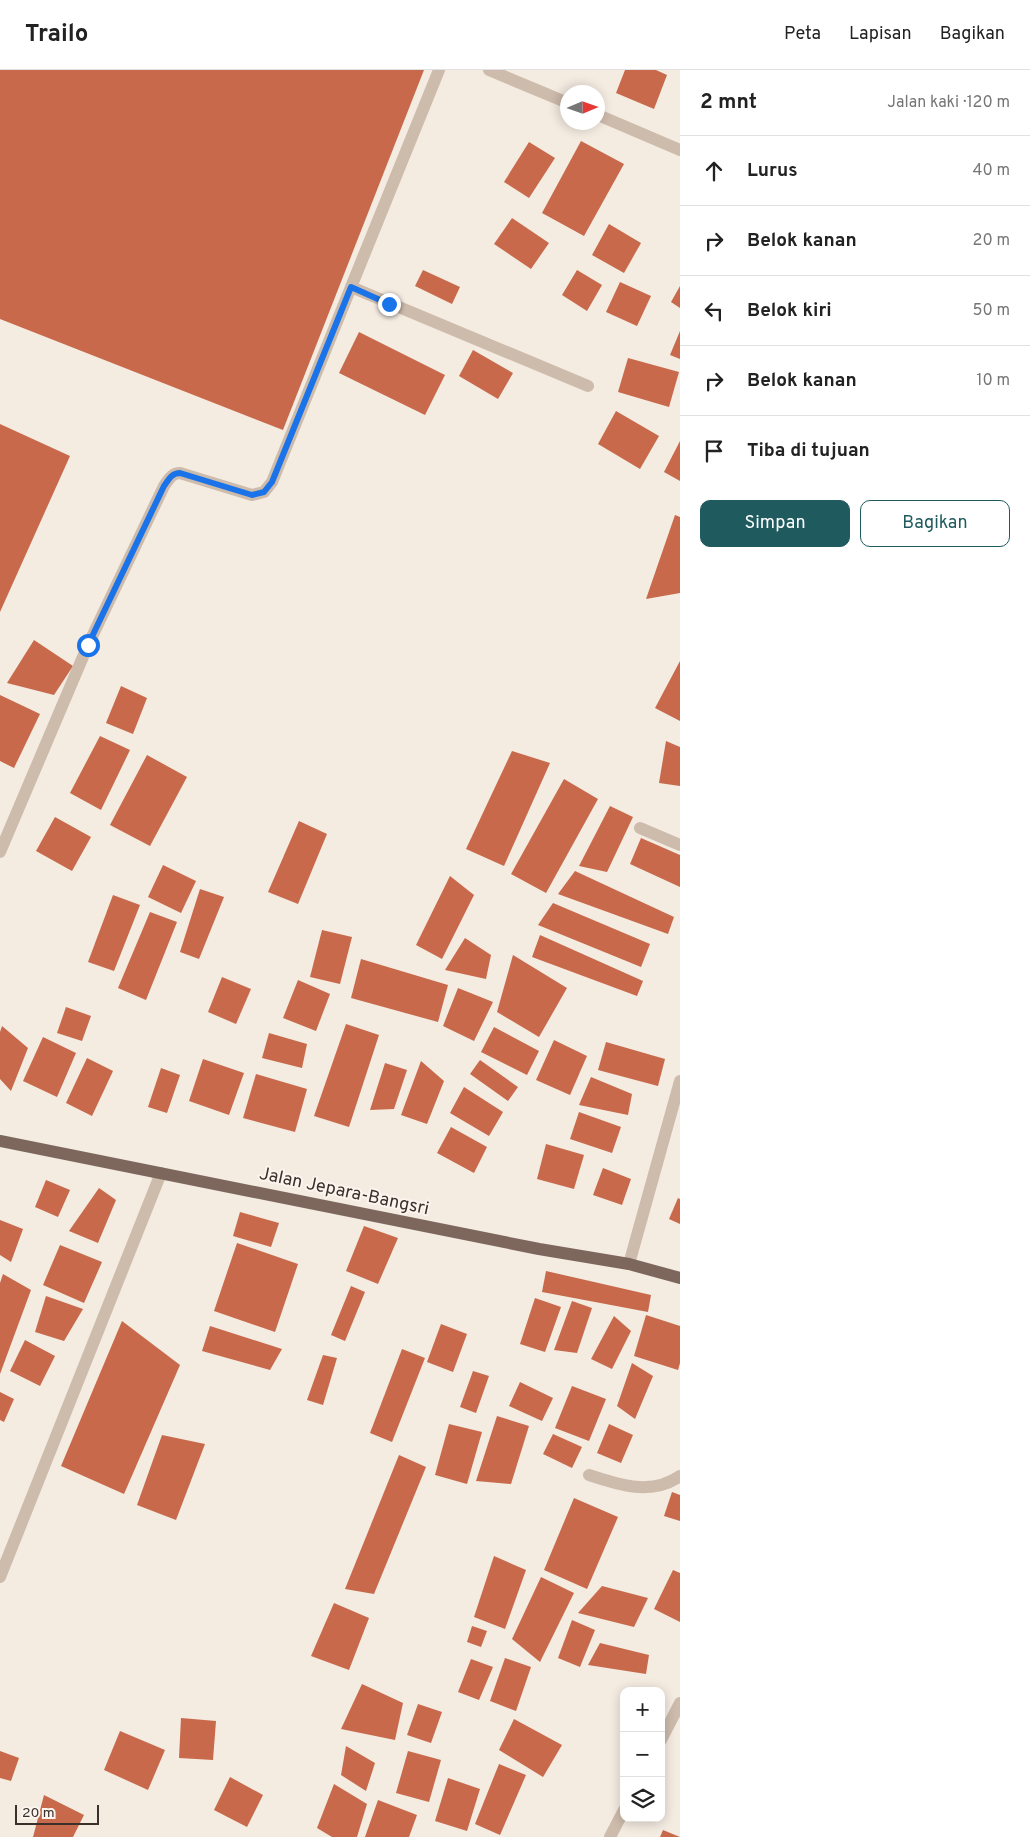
<!DOCTYPE html>
<html lang="id">
<meta charset="utf-8">
<style>
body{margin:0;font-family:Overpass,sans-serif;background:#f6f6f6;color:#222}
.controls{position:absolute;right:15px;bottom:15px;display:grid;overflow:hidden;border-radius:10px;box-shadow:0 2px 12px #0003}
.controls button{width:45px;height:45px;display:grid;place-items:center;padding:0;border:0;border-bottom:1px solid #e0e0e0;background:#fff;color:#222;font:25px sans-serif}
.compass{position:absolute;left:560px;top:15px;width:45px;height:45px;border-radius:50%;background:#fff;box-shadow:0 2px 12px #0003;rotate:88deg}
.scale{position:absolute;left:15px;bottom:12px;width:84px;box-sizing:border-box;padding-left:5px;border:2px solid #3b302b;border-top:0;font-size:14px;line-height:18px;white-space:nowrap;color:#3b302b;-webkit-text-stroke:4px #fbf5ee;paint-order:stroke}
.stop{position:absolute;width:15px;height:15px;margin:-11px;border:4px solid #1a73e8;border-radius:50%;background:#fff}
.stop.end{background:#1a73e8;border-color:#fff;box-shadow:0 1px 5px #0008}
.list{margin:0;padding:0;list-style:none}
h2{display:flex;justify-content:space-between;align-items:center;height:65px;margin:0;padding:0 20px;font-size:21px}
h2 small{font-size:16px;font-weight:400;color:#767676}
.list li{display:grid;grid-template-columns:32px 1fr auto;gap:15px;align-items:center;box-sizing:border-box;height:70px;padding:0 20px;border-top:1px solid #e0e0e0}
.list b{display:block;font-size:19px;white-space:nowrap}
.list em{font-size:16px;font-style:normal;color:#767676}
.actions{display:flex;gap:10px;padding:15px 20px}
.actions a{flex:1;padding:11px 0;border:1px solid #1f5a5e;border-radius:10px;text-align:center;font-size:18px;color:#1f5a5e}
.actions .main{background:#1f5a5e;color:#fff}
.icon{flex:none;width:28px;height:28px;fill:none;stroke:currentColor;stroke-width:2;stroke-linecap:round;stroke-linejoin:round}
.map{position:relative;flex:none;width:680px;height:1767px;overflow:hidden}
header{display:flex;align-items:center;gap:30px;box-sizing:border-box;height:70px;padding:0 25px;background:#fff;border-bottom:1px solid #e0e0e0}
header strong{font-size:24px}
nav{display:flex;gap:28px;margin-inline-start:auto;font-size:18px}
main{display:flex}
aside{flex:1;background:#fff}
.map>svg:first-child{display:block}
.building{fill:#c8694b}
.lines{fill:none;stroke-linecap:round;stroke-linejoin:round}
.minor{stroke:#cdbbac;stroke-width:12}
.primary{stroke:#7d675c;stroke-width:12}
.route{stroke:#1a73e8;stroke-width:6}
.labels{text-anchor:middle;dominant-baseline:central;stroke-width:4;stroke-linejoin:round;paint-order:stroke}
.street-label{font-size:18px;fill:#3b302b;stroke:#fbf5ee}
</style>
<header>
<strong>Trailo</strong>
<nav><a>Peta</a><a>Lapisan</a><a>Bagikan</a></nav>
</header>
<main>
<div class="map">
<svg width="680" height="1767" viewBox="0 0 680 1767">
<rect width="100%" height="100%" fill="#f4ebe1"/>
<g class="building">
<polygon points="0,0 424,0 283,360 0,249"/>
<polygon points="625,0 656,0 667,5 654,39 616,23"/>
<polygon points="581,71 624,94 584,166 542,143"/>
<polygon points="529,72 555,88 529,128 504,112"/>
<polygon points="512,148 549,173 531,199 494,174"/>
<polygon points="609,154 641,173 624,203 592,185"/>
<polygon points="423,200 460,217 452,234 415,216"/>
<polygon points="577,200 602,215 587,241 562,225"/>
<polygon points="620,212 651,226 637,256 606,242"/>
<polygon points="680,216 680,238 671,232"/>
<polygon points="680,261 680,289 670,285"/>
<polygon points="359,262 445,305 425,345 339,303"/>
<polygon points="473,280 513,303 498,329 459,306"/>
<polygon points="628,288 679,302 669,337 618,322"/>
<polygon points="616,341 659,366 640,399 598,374"/>
<polygon points="0,354 70,386 0,542"/>
<polygon points="680,371 680,411 664,402"/>
<polygon points="675,445 680,447 680,523 646,529"/>
<polygon points="34,570 73,596 54,625 7,613"/>
<polygon points="680,591 680,651 655,638"/>
<polygon points="121,616 147,628 133,664 106,653"/>
<polygon points="0,625 40,644 14,698 0,691"/>
<polygon points="100,666 130,680 101,740 70,723"/>
<polygon points="666,671 680,677 680,716 659,713"/>
<polygon points="512,681 550,693 504,796 466,779"/>
<polygon points="147,685 187,707 150,776 110,755"/>
<polygon points="564,709 598,729 546,823 511,804"/>
<polygon points="610,736 633,747 607,802 579,796"/>
<polygon points="55,747 91,767 72,801 36,781"/>
<polygon points="299,751 327,764 298,834 268,822"/>
<polygon points="641,768 680,785 680,817 630,794"/>
<polygon points="163,795 196,811 181,843 148,827"/>
<polygon points="575,801 674,847 668,864 558,824"/>
<polygon points="450,806 474,825 442,889 416,875"/>
<polygon points="200,819 224,827 199,889 180,882"/>
<polygon points="113,825 140,835 114,901 88,892"/>
<polygon points="553,833 650,874 641,897 538,855"/>
<polygon points="150,842 177,852 146,930 118,918"/>
<polygon points="322,860 352,867 340,914 310,907"/>
<polygon points="540,865 643,911 637,926 532,887"/>
<polygon points="465,868 491,885 486,909 445,900"/>
<polygon points="513,885 567,918 539,967 497,942"/>
<polygon points="361,889 448,915 438,952 351,928"/>
<polygon points="222,907 251,919 236,954 208,942"/>
<polygon points="298,910 330,924 316,961 283,948"/>
<polygon points="458,918 493,932 474,971 443,956"/>
<polygon points="66,937 91,946 82,971 57,963"/>
<polygon points="346,954 379,965 349,1057 314,1046"/>
<polygon points="2,956 28,978 11,1021 0,1009 0,962"/>
<polygon points="494,957 539,981 527,1005 481,982"/>
<polygon points="269,963 307,974 302,998 262,988"/>
<polygon points="43,967 76,983 57,1027 23,1011"/>
<polygon points="554,970 587,986 570,1025 536,1010"/>
<polygon points="606,972 665,989 658,1016 598,1000"/>
<polygon points="87,988 113,1001 92,1046 66,1033"/>
<polygon points="203,989 244,1003 229,1045 189,1031"/>
<polygon points="480,990 518,1017 508,1031 470,1004"/>
<polygon points="421,991 444,1011 427,1054 401,1045"/>
<polygon points="385,993 407,1000 394,1039 370,1040"/>
<polygon points="161,998 180,1005 167,1043 148,1037"/>
<polygon points="256,1004 307,1019 295,1062 243,1048"/>
<polygon points="591,1007 632,1024 628,1045 579,1035"/>
<polygon points="464,1017 503,1042 489,1066 450,1043"/>
<polygon points="579,1042 621,1057 612,1083 570,1069"/>
<polygon points="451,1057 487,1077 474,1103 437,1083"/>
<polygon points="546,1074 584,1085 574,1119 537,1109"/>
<polygon points="603,1098 631,1109 622,1135 593,1125"/>
<polygon points="46,1110 70,1120 58,1147 35,1137"/>
<polygon points="99,1118 116,1130 98,1173 69,1161"/>
<polygon points="678,1128 680,1129 680,1154 669,1149"/>
<polygon points="240,1142 279,1153 271,1177 233,1166"/>
<polygon points="0,1150 23,1159 11,1192 0,1185"/>
<polygon points="364,1156 398,1168 378,1214 346,1201"/>
<polygon points="237,1173 298,1194 275,1262 214,1241"/>
<polygon points="60,1175 102,1192 84,1233 43,1215"/>
<polygon points="546,1201 651,1225 648,1242 542,1222"/>
<polygon points="3,1204 31,1220 0,1304 0,1213"/>
<polygon points="351,1216 365,1222 345,1271 331,1265"/>
<polygon points="46,1226 83,1239 64,1271 35,1262"/>
<polygon points="535,1228 561,1237 545,1282 520,1274"/>
<polygon points="572,1231 592,1238 577,1283 554,1280"/>
<polygon points="646,1245 680,1256 680,1293 678,1300 634,1286"/>
<polygon points="614,1246 631,1261 612,1299 591,1289"/>
<polygon points="122,1251 180,1295 124,1424 61,1396"/>
<polygon points="441,1254 467,1264 453,1302 427,1292"/>
<polygon points="210,1256 282,1279 270,1300 202,1281"/>
<polygon points="25,1270 55,1286 40,1316 10,1301"/>
<polygon points="402,1279 425,1288 392,1372 370,1363"/>
<polygon points="323,1285 337,1288 323,1335 307,1330"/>
<polygon points="632,1293 653,1306 635,1349 617,1336"/>
<polygon points="473,1301 489,1306 476,1343 460,1337"/>
<polygon points="520,1312 553,1328 542,1351 509,1336"/>
<polygon points="572,1316 606,1329 589,1371 555,1358"/>
<polygon points="0,1322 14,1329 4,1352 0,1350"/>
<polygon points="497,1346 529,1356 511,1414 476,1411"/>
<polygon points="449,1354 482,1362 467,1414 435,1405"/>
<polygon points="609,1354 633,1365 621,1393 597,1383"/>
<polygon points="553,1364 582,1377 572,1398 543,1384"/>
<polygon points="162,1365 205,1374 176,1450 137,1435"/>
<polygon points="399,1385 426,1397 374,1524 345,1519"/>
<polygon points="672,1422 680,1425 680,1451 664,1446"/>
<polygon points="574,1428 618,1447 587,1519 544,1500"/>
<polygon points="494,1486 526,1500 505,1559 474,1547"/>
<polygon points="673,1500 680,1503 680,1552 654,1539"/>
<polygon points="541,1507 574,1523 540,1592 512,1569"/>
<polygon points="602,1516 648,1528 634,1557 578,1543"/>
<polygon points="334,1533 369,1548 349,1600 311,1586"/>
<polygon points="572,1550 595,1560 580,1597 558,1588"/>
<polygon points="472,1556 487,1561 481,1577 467,1572"/>
<polygon points="600,1573 649,1585 646,1604 588,1595"/>
<polygon points="505,1588 531,1597 516,1641 490,1631"/>
<polygon points="471,1589 493,1597 479,1630 458,1622"/>
<polygon points="362,1614 403,1633 395,1670 341,1659"/>
<polygon points="418,1634 442,1642 431,1673 407,1665"/>
<polygon points="181,1648 216,1651 213,1690 179,1688"/>
<polygon points="514,1649 562,1675 543,1707 499,1680"/>
<polygon points="120,1661 165,1680 148,1720 104,1700"/>
<polygon points="346,1676 375,1693 366,1721 341,1705"/>
<polygon points="0,1681 19,1688 11,1711 0,1708"/>
<polygon points="408,1681 441,1690 429,1732 396,1723"/>
<polygon points="499,1694 526,1705 500,1765 475,1754"/>
<polygon points="230,1707 263,1725 247,1757 214,1740"/>
<polygon points="448,1708 480,1719 467,1761 435,1751"/>
<polygon points="334,1714 367,1734 357,1767 332,1767 317,1758"/>
<polygon points="44,1725 84,1745 73,1767 33,1767"/>
<polygon points="378,1730 417,1745 409,1767 365,1767"/>
<polygon points="663,1760 680,1767 660,1767"/>
</g>
<g class="lines">
<g class="minor">
<polyline points="489,0 568,33"/>
<polyline points="598,45 680,80"/>
<polyline points="351,217 588,316"/>
<polyline points="640,758 680,775"/>
<path d="M0,782l88,-207 76,-159c5,-7 8,-13 16,-13l72,22 12,-3 8,-10 167,-412"/>
<polyline points="629,1194 680,1011"/>
<path d="M589,1405c30,10 63,21 91,1"/>
<polyline points="0,1507 161,1103"/>
<polyline points="661,1670 680,1633"/>
<polyline points="610,1767 624,1740"/>
</g>
<polyline class="primary" points="0,1071 539,1179 629,1194 680,1208"/>
</g>
<g class="lines">
<path class="route" d="M88,575l76,-159c5,-7 8,-13 16,-13l72,22 12,-3 8,-10 79,-195 38,17"/>
</g>
<g class="labels">
<g class="street-label">
<text transform="translate(344 1122) rotate(12)">Jalan Jepara-Bangsri</text>
</g>
</g>
</svg>
<div class="controls">
<button>+</button>
<button>−</button>
<button><svg class="icon" aria-label="layers" viewBox="0 0 24 24"><path d="M12 4l9 5-9 5-9-5zM3 14l9 5 9-5"/></svg></button>
</div>
<svg class="compass" viewBox="-18 -18 36 36"><path d="M0-13l5 13h-10z" fill="#e53935"/><path d="M0 13l5-13h-10z" fill="#767676"/></svg>
<div class="scale">20 m</div>
<div class="stop" style="left:88px;top:575px"></div>
<div class="stop end" style="left:389px;top:234px"></div>
</div>
<aside>
<h2>2 mnt<small>Jalan kaki · 120 m</small></h2>
<ul class="list">
<li><svg class="icon" aria-label="ahead" viewBox="0 0 24 24"><path d="M12 20V5M6 11l6-6 6 6"/></svg><div><b>Lurus</b></div><em>40 m</em></li>
<li><svg class="icon" aria-label="right" viewBox="0 0 24 24"><path d="M7 20v-9h11M14 6l5 5-5 5"/></svg><div><b>Belok kanan</b></div><em>20 m</em></li>
<li><svg class="icon" aria-label="left" viewBox="0 0 24 24"><path d="M17 20v-9H6M10 6l-5 5 5 5"/></svg><div><b>Belok kiri</b></div><em>50 m</em></li>
<li><svg class="icon" aria-label="right" viewBox="0 0 24 24"><path d="M7 20v-9h11M14 6l5 5-5 5"/></svg><div><b>Belok kanan</b></div><em>10 m</em></li>
<li><svg class="icon" aria-label="arrive" viewBox="0 0 24 24"><path d="M6 21V4h12l-3 4 3 4H6"/></svg><div><b>Tiba di tujuan</b></div></li>
</ul>
<div class="actions"><a class="main">Simpan</a><a>Bagikan</a></div>
</aside>
</main>
